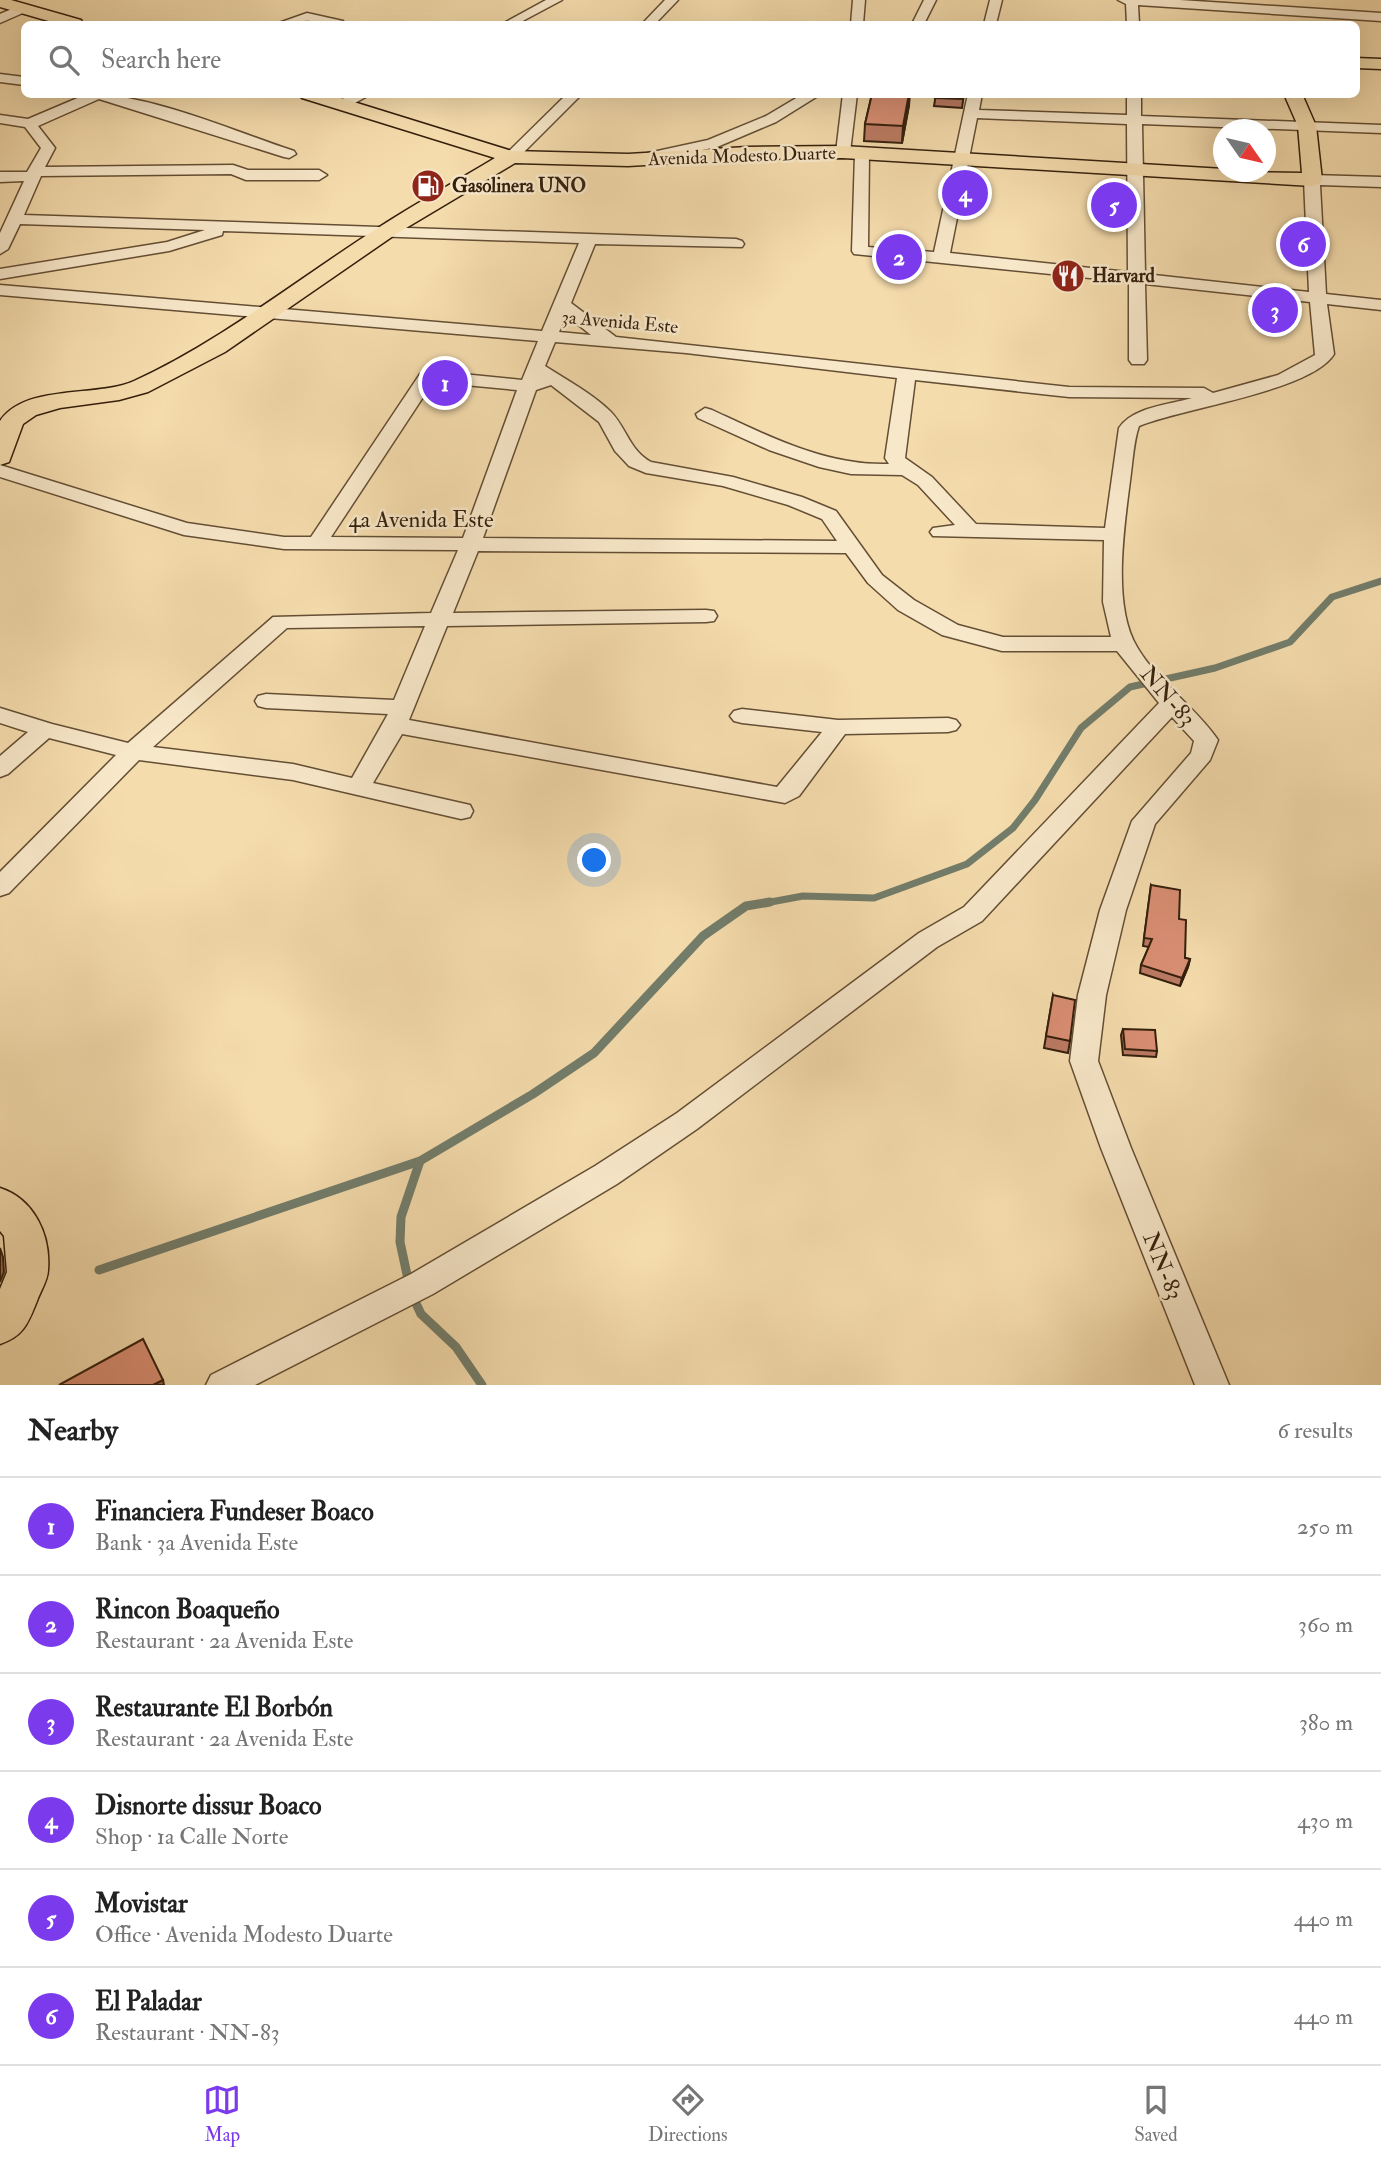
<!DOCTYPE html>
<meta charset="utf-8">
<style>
body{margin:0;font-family:"IM FELL Double Pica",serif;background:#f2f2f2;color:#222}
.compass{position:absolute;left:1213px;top:119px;width:63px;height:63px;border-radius:50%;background:#fff;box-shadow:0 7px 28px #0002;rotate:124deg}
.you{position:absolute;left:595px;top:861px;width:24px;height:24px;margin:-18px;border:5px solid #fff;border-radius:50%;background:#1a73e8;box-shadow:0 0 0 10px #1a73e833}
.badge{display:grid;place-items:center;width:46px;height:46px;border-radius:50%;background:#7c3aed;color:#fff;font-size:23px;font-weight:700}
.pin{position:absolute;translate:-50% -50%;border:4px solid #fff;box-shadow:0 2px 7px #0006}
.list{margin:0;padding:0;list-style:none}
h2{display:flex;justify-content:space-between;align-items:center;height:91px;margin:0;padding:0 28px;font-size:30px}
h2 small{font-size:23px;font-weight:400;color:#767676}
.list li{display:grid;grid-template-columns:46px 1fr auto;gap:21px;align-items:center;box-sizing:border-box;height:98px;padding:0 28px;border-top:2px solid #e0e0e0}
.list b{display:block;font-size:26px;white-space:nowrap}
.list p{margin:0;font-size:23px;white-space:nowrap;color:#767676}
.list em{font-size:23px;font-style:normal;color:#767676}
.icon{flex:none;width:38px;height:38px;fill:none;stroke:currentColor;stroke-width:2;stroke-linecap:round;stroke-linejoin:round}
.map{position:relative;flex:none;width:1381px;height:1385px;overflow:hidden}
.search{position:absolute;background:#fff;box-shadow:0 7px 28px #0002;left:21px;right:21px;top:21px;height:77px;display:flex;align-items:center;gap:18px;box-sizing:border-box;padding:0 24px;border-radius:10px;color:#767676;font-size:26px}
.sheet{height:679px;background:#fff}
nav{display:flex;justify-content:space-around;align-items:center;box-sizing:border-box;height:98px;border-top:2px solid #e0e0e0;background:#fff;font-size:19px;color:#767676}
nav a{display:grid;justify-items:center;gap:4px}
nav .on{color:#7c3aed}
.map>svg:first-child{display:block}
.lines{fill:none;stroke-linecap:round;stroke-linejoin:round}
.stream-far1{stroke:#727d6b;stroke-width:7}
.stream{stroke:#727d6b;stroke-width:9}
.minor-casing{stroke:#644e34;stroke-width:3}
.major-casing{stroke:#341f0c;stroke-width:3}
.minor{fill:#f8e8ca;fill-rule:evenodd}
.major{fill:#f5dcad;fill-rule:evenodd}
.wall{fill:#bb7a63;stroke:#341f0c;stroke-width:2}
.shaded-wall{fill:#986350;stroke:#341f0c;stroke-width:2}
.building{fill:#d98e73;stroke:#341f0c;stroke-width:2}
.labels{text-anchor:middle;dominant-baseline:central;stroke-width:5;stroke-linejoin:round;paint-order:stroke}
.far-street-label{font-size:19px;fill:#341f0c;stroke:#f8e8ca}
.far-poi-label{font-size:19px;font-weight:bold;fill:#341f0c;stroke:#f8e8ca;text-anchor:start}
.street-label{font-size:23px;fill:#341f0c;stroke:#f8e8ca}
</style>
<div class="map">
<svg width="1381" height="1385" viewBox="0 0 1381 1385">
<rect width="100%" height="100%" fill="#f5dcad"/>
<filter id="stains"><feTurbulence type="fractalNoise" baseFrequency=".00286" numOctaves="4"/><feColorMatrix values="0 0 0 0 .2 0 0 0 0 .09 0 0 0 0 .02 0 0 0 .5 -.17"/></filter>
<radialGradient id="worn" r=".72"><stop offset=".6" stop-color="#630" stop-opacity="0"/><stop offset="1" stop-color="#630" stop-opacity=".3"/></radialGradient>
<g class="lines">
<polyline class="stream-far1" points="760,904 803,896 874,898 967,864 1013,828 1035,800 1081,728 1130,687 1215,668 1290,642 1332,597 1381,581"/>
<g class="stream">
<polyline points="99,1270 420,1161 533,1094 594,1053 703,936 746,906 770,902"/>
<polyline points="409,1284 400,1242 401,1217 420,1161"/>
<polyline points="412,1295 421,1314 456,1347 482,1385"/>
</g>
<defs>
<g id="minor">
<polygon points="546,0 562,0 517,24 502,24"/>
<polygon points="665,0 678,0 655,24 642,24"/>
<polygon points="853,0 865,0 863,24 851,24"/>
<polygon points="924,0 936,0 924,24 912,24"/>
<polygon points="990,0 1002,0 996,24 984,24"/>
<polygon points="1118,0 1180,0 1381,13 1381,21 1138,5 1139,24 1127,24 1126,4"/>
<polygon points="21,5 25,6 25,12 0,23 0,14"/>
<path d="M307,13l36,8 1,3c-12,1 -22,-1 -34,-3 -11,-1 -23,4 -34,3z"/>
<polygon points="0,74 24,77 24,85 0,82"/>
<path d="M87,94c64,0 146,37 207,57l2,3 -7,4 -5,-1 -185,-58 -61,27 17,22 -10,19 188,-2 15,5h71l8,5 -8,5h-73l-15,-6 -190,2 -17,39 712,24 6,2 2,3 -2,3 -147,-3 -24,59 45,34 453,50 135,1 9,5 65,-18 37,-20 -5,-53 -165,-18 2,76 -3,4h-12l-3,-4v-78l-275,-28 -2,-3 3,-97 7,-4 7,4 -1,93 66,5 34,-158h14l-3,16 148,5v-21h14v22l240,9v8l-239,-9 3,150 164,18 -5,-112 8,-5 69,2v10l-61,-2 6,109 55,6v10l-54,-6 7,50c-22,37 -152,54 -195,72 -5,14 -6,32 -8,47 -6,49 -20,131 6,174 21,36 58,59 81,93l-8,20 -55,64 -29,86 -20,85 -8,66 33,87 98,237h-34l-94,-237 -31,-87 8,-66 22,-85 32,-89 59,-68 3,-12 -22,-24 -190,204 -45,26 -240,182 -80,55 -184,110 -178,91h-49l5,-10 200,-101 184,-108 82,-53 242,-180 45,-26 195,-204 -42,-52h-115l-60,-16 -44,-25 -30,-27 -22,-30 -368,-2 -25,62 253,-3 8,1 3,5 -3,5 -8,1 -259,4 -38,94 368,67 45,-55 -80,-9 -8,-2 -4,-5 4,-5 8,-2 96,11 110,-2 8,2 4,5 -4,5 -8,2 -103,2 -46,62 -14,7 -383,-69 -29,49 97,22 3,6 -3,6 -9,2 -168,-39 -154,-20 -130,133 -9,3v-24l116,-117 -67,-17 -41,36 -8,3v-21l28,-24 -28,-9v-15l52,16 76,19 145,-126 158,-4 27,-63 -174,-1 -100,-14 -184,-58v-12l187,58 97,14h27l109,-163 13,-3 89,9 16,-39 -538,-46v-10l542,46 37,-88 -356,-12 -1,4 -53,16 -169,28v-10l167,-27 38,-12 -185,-6 -12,25 -8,5v-21l24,-52 -24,1v-10h27l14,-24 -16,-21 -25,-4v-8l28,4zM977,118l150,6 1,148 -178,-19zM566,315l25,20 -32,-3zM555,342l131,11 211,25 -12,80 4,6c-63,2 -121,-28 -177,-54l-7,-2 -9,6 2,4 71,32 50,17 32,7 51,1 16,10 37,40 -22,3 -3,4 3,4 171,4 -1,62 8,35h-108l-45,-12 -44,-25 -32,-25 -46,-64 -34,-14 -69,-20 -82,-15c-22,-12 -24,-34 -41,-51 -19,-18 -43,-31 -65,-45zM915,380l154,17 123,1c-24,7 -59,9 -73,30l-14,100 -129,-4 -44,-47 -27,-19zM433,382l84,8 -54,148 -132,-1zM551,385l48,37 16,29 14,15 17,7 77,13 65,19 34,14 15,22 -354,-3 53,-148zM425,626l-31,74 -128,-6 -8,2 -3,5 3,5 8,2 122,6 -36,64 -59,-14 -140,-17 134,-119z"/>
<polygon points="352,94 371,94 346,108 336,108 336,102"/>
<polygon points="567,94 582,94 516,160 506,160 504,157 506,154"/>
<polygon points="803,94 821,94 776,122 717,147 648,161 641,157 648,153 708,140 766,116"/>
<polygon points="843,94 857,94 850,152 843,156 836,152"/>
</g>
<g id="major">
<polygon points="0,0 11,0 81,20 83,24 59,24 0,7"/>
<polygon points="1356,58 1381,59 1381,69 1356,68"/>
<path d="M299,94h29l184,57 116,3 119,-7 96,-1 381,23v3l78,1 -4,-47 -14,-32h18l14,32 6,54 -3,4 -7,2 -469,-28 -96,1 -119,7 -113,-3 -119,71 -171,118 -77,40 -29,8 -59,8 -24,7 -13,9 -14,38 -9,3v-44c26,-38 97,-23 134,-40 89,-41 165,-103 247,-155 37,-24 76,-45 114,-68l-193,-60z"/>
<path d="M0,1188c34,11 51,47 48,82 0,10 -8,22 -11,31 -9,22 -13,35 -37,43v-55l7,-17 -3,-36 -4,-5z"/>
</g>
</defs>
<use href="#minor" class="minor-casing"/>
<use href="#major" class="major-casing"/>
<use href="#minor" class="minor"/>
<use href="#major" class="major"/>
</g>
<g class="wall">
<polygon points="872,94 910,94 909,105 902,143 864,141 865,124"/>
<polygon points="936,94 964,94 962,108 934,106"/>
<polygon points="1151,885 1179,919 1185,958 1190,959 1188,967 1180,986 1140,973 1141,965 1149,947 1143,946"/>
<polygon points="1053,995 1070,1041 1068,1053 1044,1048"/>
<polygon points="1123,1029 1157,1051 1156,1057 1123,1055 1121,1035"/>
</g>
<g class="shaded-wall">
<polygon points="909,94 909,105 902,143 903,126"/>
<polygon points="1190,959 1188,967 1180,986 1182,978"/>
<polygon points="0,1248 3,1257 4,1272 0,1282"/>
<polygon points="163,1380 164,1385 153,1385"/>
</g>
<g class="building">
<polygon points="872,94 909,94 903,126 865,124"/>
<polygon points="936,94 964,94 963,99 935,98"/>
<polygon points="1151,885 1180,890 1179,919 1186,920 1185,958 1190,959 1182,978 1141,965 1152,939 1144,938"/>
<polygon points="1053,995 1075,1000 1070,1041 1046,1036"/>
<polygon points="1123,1029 1155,1030 1157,1051 1125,1049"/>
<polygon points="143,1339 163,1380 153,1385 59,1385"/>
</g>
<defs>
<symbol id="fuel-disc" viewBox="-11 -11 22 22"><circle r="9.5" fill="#8f2418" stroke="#f8e8ca"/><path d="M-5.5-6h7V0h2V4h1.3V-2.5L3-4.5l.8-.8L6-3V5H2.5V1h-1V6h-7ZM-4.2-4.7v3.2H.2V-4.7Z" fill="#fff"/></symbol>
<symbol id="restaurant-disc" viewBox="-11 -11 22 22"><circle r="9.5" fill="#8f2418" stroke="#f8e8ca"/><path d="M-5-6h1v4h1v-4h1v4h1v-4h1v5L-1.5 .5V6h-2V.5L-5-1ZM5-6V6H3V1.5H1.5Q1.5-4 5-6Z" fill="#fff"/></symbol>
</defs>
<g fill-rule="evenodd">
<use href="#fuel-disc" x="409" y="167" width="38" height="38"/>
<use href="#restaurant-disc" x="1049" y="257" width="38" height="38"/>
</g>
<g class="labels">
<g class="far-street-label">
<text transform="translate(742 156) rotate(-2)">Avenida Modesto Duarte</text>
<text transform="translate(620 322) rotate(5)">3a Avenida Este</text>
</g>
<g class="far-poi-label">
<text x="452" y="186">Gasolinera UNO</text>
<text x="1092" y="276">Harvard</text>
</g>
<g class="street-label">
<text x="421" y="519">4a Avenida Este</text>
<text transform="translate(1168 696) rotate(49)">NN-83</text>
<text transform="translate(1163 1266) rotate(68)">NN-83</text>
</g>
</g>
<rect width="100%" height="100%" filter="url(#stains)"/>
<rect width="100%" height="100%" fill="url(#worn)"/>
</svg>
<svg class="compass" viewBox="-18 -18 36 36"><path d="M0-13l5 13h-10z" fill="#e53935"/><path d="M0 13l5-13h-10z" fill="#767676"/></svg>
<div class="you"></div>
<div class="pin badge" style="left:445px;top:383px">1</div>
<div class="pin badge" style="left:899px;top:257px">2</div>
<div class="pin badge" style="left:1275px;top:310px">3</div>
<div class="pin badge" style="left:965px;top:193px">4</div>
<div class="pin badge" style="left:1114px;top:205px">5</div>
<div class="pin badge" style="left:1303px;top:244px">6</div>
<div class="search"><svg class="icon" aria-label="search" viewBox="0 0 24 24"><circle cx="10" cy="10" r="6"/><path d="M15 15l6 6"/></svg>Search here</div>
</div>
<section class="sheet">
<h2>Nearby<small>6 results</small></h2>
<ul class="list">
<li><span class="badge">1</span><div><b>Financiera Fundeser Boaco</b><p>Bank · 3a Avenida Este</p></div><em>250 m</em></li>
<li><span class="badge">2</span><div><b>Rincon Boaqueño</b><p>Restaurant · 2a Avenida Este</p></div><em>360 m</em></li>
<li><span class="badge">3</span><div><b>Restaurante El Borbón</b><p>Restaurant · 2a Avenida Este</p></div><em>380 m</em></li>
<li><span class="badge">4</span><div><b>Disnorte dissur Boaco</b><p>Shop · 1a Calle Norte</p></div><em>430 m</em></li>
<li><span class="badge">5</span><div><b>Movistar</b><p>Office · Avenida Modesto Duarte</p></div><em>440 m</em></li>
<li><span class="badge">6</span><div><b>El Paladar</b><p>Restaurant · NN-83</p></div><em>440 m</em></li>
</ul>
</section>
<nav>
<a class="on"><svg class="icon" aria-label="map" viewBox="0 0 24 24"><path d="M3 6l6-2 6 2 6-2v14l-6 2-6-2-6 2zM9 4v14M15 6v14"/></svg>Map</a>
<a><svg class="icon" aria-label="directions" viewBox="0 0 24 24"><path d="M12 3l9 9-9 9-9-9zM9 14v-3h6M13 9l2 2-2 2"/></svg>Directions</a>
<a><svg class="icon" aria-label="saved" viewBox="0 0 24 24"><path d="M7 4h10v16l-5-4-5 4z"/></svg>Saved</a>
</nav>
